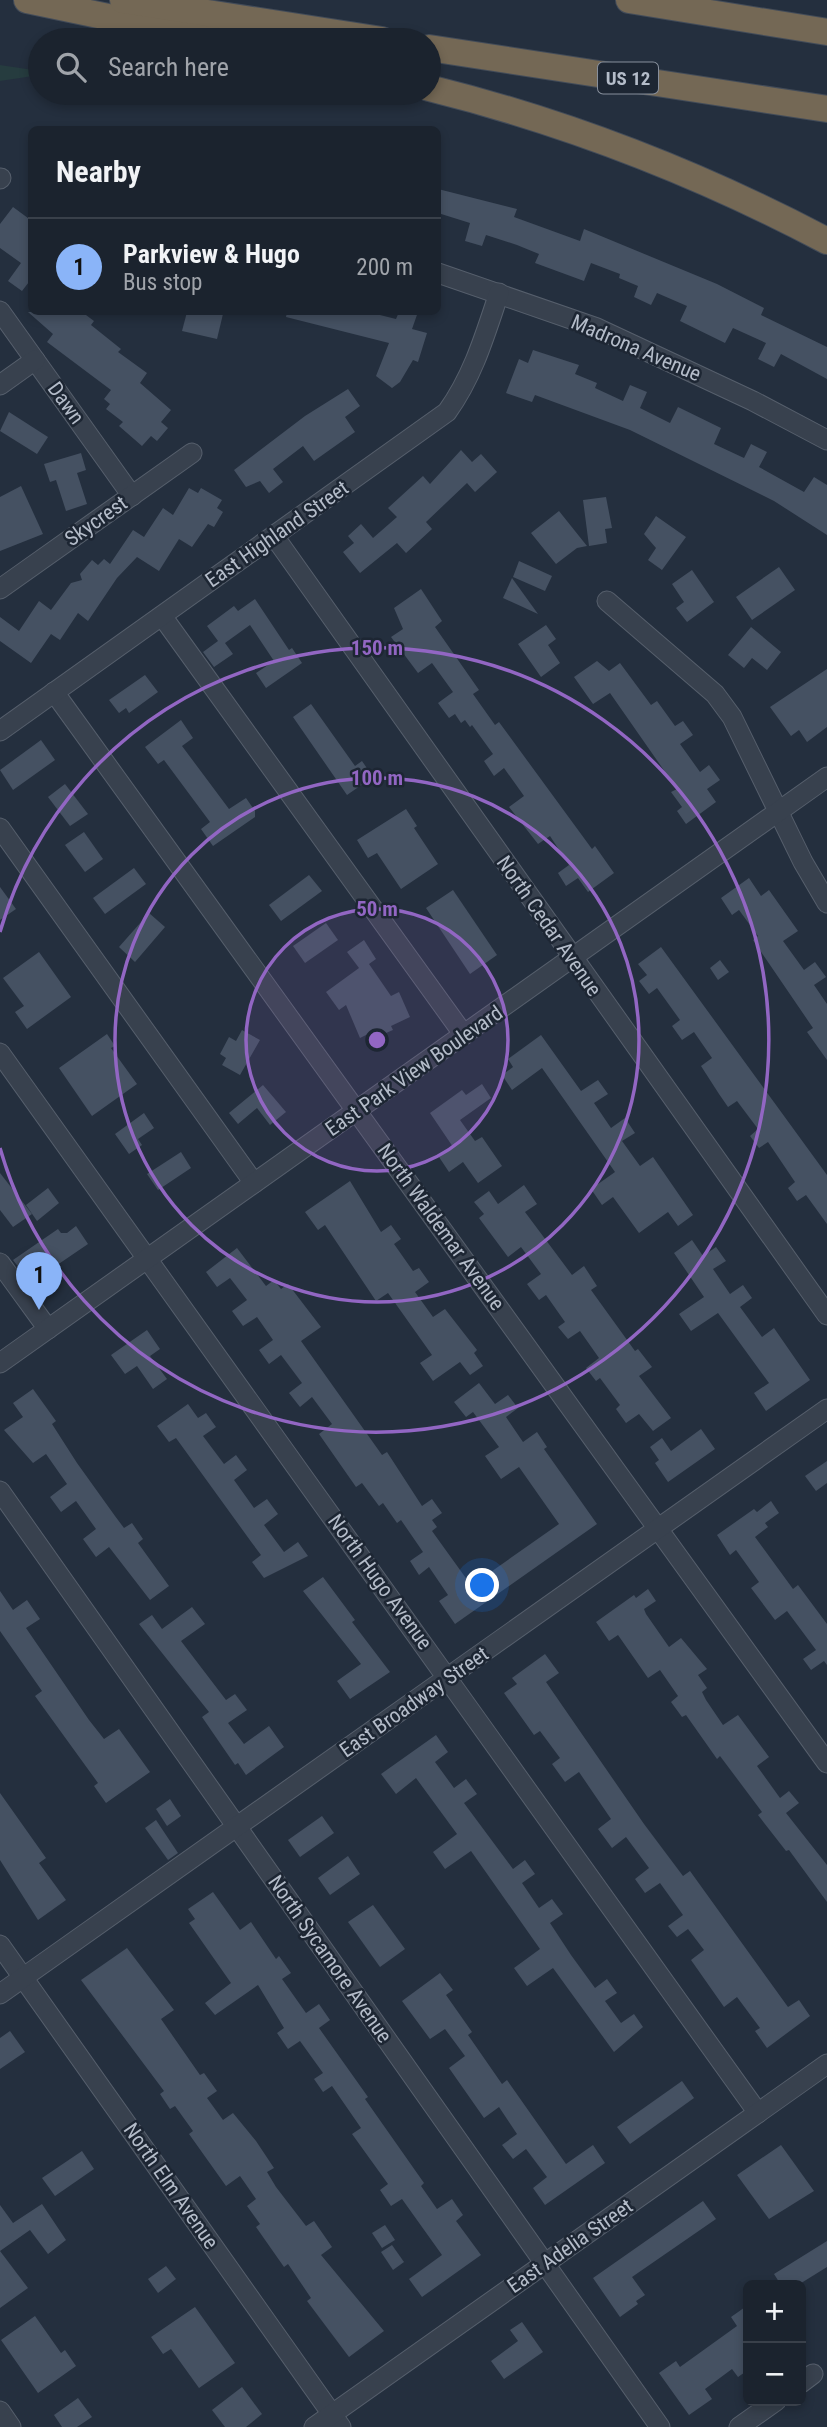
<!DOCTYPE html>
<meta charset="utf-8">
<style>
body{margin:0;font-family:"Roboto Condensed",sans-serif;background:#282f3a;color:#f1f3f6}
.controls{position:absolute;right:21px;bottom:21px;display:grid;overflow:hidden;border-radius:10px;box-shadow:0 4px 10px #0003}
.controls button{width:63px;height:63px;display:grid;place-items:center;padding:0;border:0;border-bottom:2px solid #39404a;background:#1b232e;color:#f1f3f6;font:35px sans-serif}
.you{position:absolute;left:483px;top:1586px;width:24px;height:24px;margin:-18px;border:5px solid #fff;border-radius:50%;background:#1a73e8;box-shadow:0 0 0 10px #1a73e833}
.badge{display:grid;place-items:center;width:46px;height:46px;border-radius:50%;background:#8ab4f8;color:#111;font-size:23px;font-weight:700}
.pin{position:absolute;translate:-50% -58px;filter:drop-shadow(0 2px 4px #0008)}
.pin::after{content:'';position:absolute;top:37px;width:24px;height:21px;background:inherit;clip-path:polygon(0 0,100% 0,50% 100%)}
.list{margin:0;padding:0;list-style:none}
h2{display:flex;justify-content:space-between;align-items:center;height:91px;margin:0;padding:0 28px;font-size:30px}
h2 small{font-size:23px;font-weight:400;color:#a0a4aa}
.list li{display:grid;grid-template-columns:46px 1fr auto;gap:21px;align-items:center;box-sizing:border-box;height:98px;padding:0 28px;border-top:2px solid #39404a}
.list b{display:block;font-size:26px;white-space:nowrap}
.list p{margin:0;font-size:23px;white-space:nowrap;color:#a0a4aa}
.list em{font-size:23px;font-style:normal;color:#a0a4aa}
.icon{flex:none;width:38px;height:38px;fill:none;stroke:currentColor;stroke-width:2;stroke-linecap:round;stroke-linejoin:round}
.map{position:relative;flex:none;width:827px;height:2427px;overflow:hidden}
.search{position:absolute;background:#1b232e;box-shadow:0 4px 10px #0003;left:28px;top:28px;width:413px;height:77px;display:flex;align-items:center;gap:18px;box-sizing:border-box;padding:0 24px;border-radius:38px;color:#a0a4aa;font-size:26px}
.panel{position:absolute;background:#1b232e;box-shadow:0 4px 10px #0003;left:28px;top:126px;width:413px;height:189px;border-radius:10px}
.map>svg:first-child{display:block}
.green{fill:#263c3f}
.building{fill:#455162}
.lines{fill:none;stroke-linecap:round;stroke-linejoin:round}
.minor-casing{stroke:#565f6c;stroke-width:21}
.highway-casing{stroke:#434c59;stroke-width:28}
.minor{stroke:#38414e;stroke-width:19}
.highway{stroke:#746855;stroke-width:26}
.ring{fill:none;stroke:#9266c3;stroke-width:3.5}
.labels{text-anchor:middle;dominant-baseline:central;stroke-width:5;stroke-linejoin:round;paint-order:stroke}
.shield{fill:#1d2633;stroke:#878f9c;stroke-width:2}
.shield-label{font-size:19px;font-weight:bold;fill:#b4bcc9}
.street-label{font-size:21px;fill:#b4bcc9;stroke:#1d2633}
.centre{fill:#9266c3;stroke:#1d2633;stroke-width:3.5}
.ring-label{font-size:21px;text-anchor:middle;font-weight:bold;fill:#9266c3;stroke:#1d2633;stroke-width:5;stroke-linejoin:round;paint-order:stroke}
</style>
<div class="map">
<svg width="827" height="2427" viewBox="0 0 827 2427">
<rect width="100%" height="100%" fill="#242f3e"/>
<polygon class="green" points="0,65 40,71 40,75 0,81"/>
<g class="building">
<polygon points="438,189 517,209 514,217 580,241 584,229 717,284 764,308 761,315 827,347 827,379 781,354 774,367 758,359 766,343 733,328 725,343 680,321 687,306 657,293 651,305 634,297 638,286 619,278 620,274 591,263 584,281 535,263 539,254 517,245 486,235 482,246 465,241 470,223 438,213"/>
<polygon points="13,207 32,221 32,278 22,291 8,281 21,263 0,248 0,224"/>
<polygon points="28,312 82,312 94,321 91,325 121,349 118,352 147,373 140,383 171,410 161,422 168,428 157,441 151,436 142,446 119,426 123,422 106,409 110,404 104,399 111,390 47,342 53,334"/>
<polygon points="187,312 223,314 217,339 182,331"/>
<polygon points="287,312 368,312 396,319 399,312 418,312 412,329 427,333 418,362 413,360 400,382 392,388 376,376 389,343 286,317"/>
<polygon points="533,350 579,365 575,374 597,383 595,388 623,401 630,385 647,392 640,408 670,423 678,407 721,428 714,444 744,458 751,444 767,452 759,467 804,492 814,477 827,485 827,535 774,501 630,430 535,395 532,402 506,393 519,359 528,363"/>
<polygon points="348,389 360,406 345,417 355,432 314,461 303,446 273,469 283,482 269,493 260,481 246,487 234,470 305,416"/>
<polygon points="9,412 48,437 37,454 0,431"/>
<polygon points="461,450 472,462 481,454 497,472 475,492 467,483 426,522 432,529 406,553 397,543 360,573 343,552 354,543 348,536 361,524 373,538 397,517 388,508 423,476 430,484"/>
<polygon points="81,453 86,470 77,473 87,504 66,511 56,480 50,482 44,464"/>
<polygon points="21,486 43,534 0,551 0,497"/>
<polygon points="189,488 198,493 201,488 222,500 217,508 223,512 214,527 208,524 192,547 179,539 159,571 137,557 117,578 88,621 78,613 60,640 51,634 31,663 0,641 0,617 19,631 39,601 51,610 71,583 82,580 80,574 92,560 98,565 104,559 110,564 133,530 144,537 163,508 173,515"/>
<polygon points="606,497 612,528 605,529 607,543 589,546 583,500"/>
<polygon points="559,511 587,546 577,548 556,564 531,533"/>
<polygon points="656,516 686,537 662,570 648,560 656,548 644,534"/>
<polygon points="519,561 552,576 545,591 513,577"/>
<polygon points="779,567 795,590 752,620 736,597"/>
<polygon points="692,570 714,602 687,622 676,608 684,602 672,584"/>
<polygon points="512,578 538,614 503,598"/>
<polygon points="421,589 442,621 435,627 479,690 473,694 495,725 499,722 592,849 595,846 614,873 588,892 578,878 566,886 558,873 569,865 550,836 538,844 509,807 524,796 504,768 494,776 484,761 493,754 472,725 470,727 465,720 461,723 455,714 449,718 438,703 453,692 432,663 418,673 391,637 403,629 394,608"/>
<polygon points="255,599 289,650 292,648 302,663 266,688 256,673 274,661 250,625 225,643 233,654 214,667 203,652 218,641 207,626 234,606 238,611"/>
<polygon points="546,625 556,639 548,645 560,663 541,677 518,644"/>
<polygon points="751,627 781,652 767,670 752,658 744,668 728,655"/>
<polygon points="597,661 609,671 620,663 651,705 657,701 675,726 683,721 693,735 680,744 700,772 709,765 720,780 707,789 716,802 686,824 677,811 682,807 671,792 677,789 610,693 593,704 574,677"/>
<polygon points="827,669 827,727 807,742 799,730 791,736 770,707"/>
<polygon points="145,675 158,692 129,713 126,708 119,713 109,700"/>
<polygon points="311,704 355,766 362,761 373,777 347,795 293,717"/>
<polygon points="181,720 193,738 182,746 229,809 246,798 255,811 255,817 213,846 201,829 210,822 164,760 158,764 145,747"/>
<polygon points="41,740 55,760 13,790 0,770"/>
<polygon points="65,784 88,814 70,826 48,797"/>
<polygon points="406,809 417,826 414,828 438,864 401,889 377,853 368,858 357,840"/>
<polygon points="84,832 103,859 85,872 65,845"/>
<polygon points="134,868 146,884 105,914 93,898"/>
<polygon points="309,875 322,891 281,921 269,905"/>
<polygon points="749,878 761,896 769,890 798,931 783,941 804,970 815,962 826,977 814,985 827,1004 827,1060 807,1032 813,1028 753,940 758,936 739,910 732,915 721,898"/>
<polygon points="0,887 16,909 0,920"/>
<polygon points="453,890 497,955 470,974 426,908"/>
<polygon points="149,913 165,927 135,962 119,947"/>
<polygon points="326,923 338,940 305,963 293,946"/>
<polygon points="364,940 376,959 369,964 391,996 399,992 410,1017 391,1026 393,1030 379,1036 376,1030 360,1038 346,1005 339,1010 326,992 359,968 347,952"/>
<polygon points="661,947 827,1175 827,1224 806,1195 797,1201 788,1188 795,1182 768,1142 759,1148 750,1136 758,1129 737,1101 728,1107 719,1094 701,1066 712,1058 694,1032 682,1040 672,1026 680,1020 657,988 649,994 639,981 647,975 638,964"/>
<polygon points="39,952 71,997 27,1029 15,1012 24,1006 3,978"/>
<polygon points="720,960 729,972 718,980 710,968"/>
<polygon points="242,1030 260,1040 240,1075 222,1065 226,1058 220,1054 229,1037 236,1041"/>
<polygon points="107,1034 115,1046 111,1048 137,1084 92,1116 59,1068"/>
<polygon points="541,1035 581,1091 598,1080 608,1094 594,1103 611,1128 625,1118 635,1133 622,1141 640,1166 653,1157 693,1215 678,1226 668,1212 639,1233 613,1197 602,1205 591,1189 615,1172 542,1068 512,1090 502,1075 513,1067 508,1059"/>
<polygon points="482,1084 491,1098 460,1120 475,1141 482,1137 502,1166 478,1183 463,1162 449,1172 439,1157 453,1147 430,1113 462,1090 466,1095"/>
<polygon points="263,1085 286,1112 270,1125 257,1108 238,1124 229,1113"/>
<polygon points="144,1113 154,1128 138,1139 142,1145 129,1154 115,1134"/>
<polygon points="181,1152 191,1168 158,1190 147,1174"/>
<polygon points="0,1173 32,1214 13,1227 0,1210"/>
<polygon points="350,1181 381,1232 391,1225 401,1239 394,1244 413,1271 419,1268 429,1282 415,1292 433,1317 445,1309 477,1350 474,1353 483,1366 470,1375 460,1362 433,1381 420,1363 432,1355 388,1293 376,1301 325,1225 318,1230 305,1212"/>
<polygon points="524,1185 537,1204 525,1212 572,1275 584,1266 597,1286 591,1290 635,1351 638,1349 652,1367 639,1376 671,1418 653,1431 639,1414 626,1423 616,1409 620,1405 600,1378 596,1381 586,1368 599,1358 580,1331 568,1339 558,1327 565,1322 546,1295 539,1300 527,1284 541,1274 521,1247 508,1257 479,1218 484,1214 474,1202 489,1191 498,1204"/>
<polygon points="48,1188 59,1203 37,1221 26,1205"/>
<polygon points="76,1226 88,1244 44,1274 38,1265 23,1273 13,1260 58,1229 61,1233 67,1233"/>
<polygon points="692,1240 703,1256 716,1247 726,1261 713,1269 730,1294 743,1285 752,1298 740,1307 762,1337 774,1328 810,1380 766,1411 754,1393 769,1383 718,1313 691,1331 679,1314 704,1297 674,1253"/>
<polygon points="237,1248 266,1286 274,1280 281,1289 288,1284 321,1327 301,1341 382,1455 387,1452 422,1506 432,1499 442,1513 432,1520 437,1527 432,1531 468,1581 481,1571 485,1576 559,1524 519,1467 501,1479 485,1456 499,1447 473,1412 466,1417 454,1402 479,1383 495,1404 508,1395 518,1408 506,1417 523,1442 537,1432 547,1447 544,1449 597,1524 455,1624 439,1601 448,1595 429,1567 419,1575 410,1561 423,1552 401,1520 397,1523 383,1503 379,1506 362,1483 356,1487 319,1434 332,1424 312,1397 300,1407 289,1393 302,1383 281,1355 269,1364 259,1350 273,1340 257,1317 243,1326 232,1311 247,1300 230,1278 217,1287 206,1272"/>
<polygon points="147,1330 160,1349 150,1356 167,1379 153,1389 137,1366 125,1374 111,1355"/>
<polygon points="33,1389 56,1421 52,1424 77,1463 115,1516 124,1528 132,1523 143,1539 138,1543 169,1586 150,1600 109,1547 96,1557 83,1539 96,1529 76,1501 61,1512 50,1497 67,1484 46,1454 33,1463 4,1430 23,1417 13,1403"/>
<polygon points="188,1404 198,1418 206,1413 216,1427 203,1436 224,1464 236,1455 247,1470 234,1480 254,1508 267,1499 278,1514 264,1525 284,1552 298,1542 308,1556 264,1578 252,1562 261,1555 252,1543 176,1438 169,1442 157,1426"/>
<polygon points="701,1429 715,1449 668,1482 655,1463 659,1460 650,1447 662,1438 671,1451"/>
<polygon points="827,1461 827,1483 816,1491 805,1476"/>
<polygon points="771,1501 779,1513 765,1523 768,1527 755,1537 793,1589 798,1585 827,1624 827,1665 824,1661 811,1670 803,1659 816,1650 787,1611 775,1620 751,1588 759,1582 736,1550 730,1555 717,1535 754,1509 757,1512"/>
<polygon points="323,1577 355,1620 352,1622 390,1672 350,1699 337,1681 361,1664 303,1591"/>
<polygon points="648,1589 656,1601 644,1609 646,1614 669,1647 681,1638 707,1669 698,1675 707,1688 702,1692 706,1700 723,1725 738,1715 769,1757 757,1766 780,1798 789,1791 799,1803 786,1813 827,1865 827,1902 789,1850 786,1851 758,1815 762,1812 720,1756 717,1759 686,1715 682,1717 671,1702 678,1696 660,1670 648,1678 618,1635 609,1641 596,1622 634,1595 636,1598"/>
<polygon points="0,1591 13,1610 27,1600 40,1619 26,1628 89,1720 104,1739 119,1729 150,1772 106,1803 94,1786 98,1783 35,1696 42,1691 0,1631"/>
<polygon points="192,1607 205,1624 181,1641 226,1700 235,1694 247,1710 228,1723 244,1744 269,1726 284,1747 246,1775 238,1763 235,1765 202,1717 209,1712 139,1624 152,1615 162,1629"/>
<polygon points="545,1654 559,1673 546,1682 644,1824 683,1876 690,1871 788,2007 799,2000 810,2016 767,2048 755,2031 760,2028 737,1997 724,2007 691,1960 704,1950 688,1929 677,1937 668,1926 683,1915 660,1883 645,1893 635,1879 649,1868 626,1837 612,1848 598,1829 611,1819 579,1772 565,1782 552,1764 560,1758 540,1731 534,1735 504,1693 517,1684 512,1678"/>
<polygon points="436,1735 448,1752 435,1762 454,1788 466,1779 477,1794 464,1803 513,1869 525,1860 535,1874 522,1883 539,1908 552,1899 563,1914 550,1923 571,1955 595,1988 607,1979 617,1993 605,2001 621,2023 634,2014 643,2027 614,2052 553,1968 527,1986 514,1968 540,1949 471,1851 445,1869 433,1852 457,1834 416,1778 396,1794 381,1774"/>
<polygon points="0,1793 46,1858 39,1863 66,1900 38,1920 0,1860"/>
<polygon points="170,1799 181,1816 167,1826 156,1809"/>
<polygon points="322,1816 334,1833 300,1857 288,1840"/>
<polygon points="156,1820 178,1853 168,1860 145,1828"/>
<polygon points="348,1856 360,1874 330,1895 318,1878"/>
<polygon points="213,1892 240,1930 251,1922 276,1959 279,1956 291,1973 282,1979 306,2013 319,2004 330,2020 319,2028 368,2097 365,2099 424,2183 421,2186 437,2209 452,2199 463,2215 456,2221 481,2255 422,2297 409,2279 442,2255 402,2199 391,2206 380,2190 388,2184 352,2134 361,2128 332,2086 323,2092 314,2079 323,2073 300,2041 288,2049 277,2033 284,2028 258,1985 215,2015 205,2003 231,1983 189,1923 195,1919 188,1909"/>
<polygon points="373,1905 405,1949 380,1967 348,1922"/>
<polygon points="127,1948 174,2010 161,2019 200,2075 204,2073 217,2091 207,2098 223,2120 233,2113 256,2141 274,2168 267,2172 276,2187 306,2226 314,2221 332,2247 321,2255 384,2331 349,2357 307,2301 311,2298 288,2264 284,2267 256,2227 260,2224 247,2206 256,2199 240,2176 226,2186 189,2134 193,2131 175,2106 170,2109 160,2094 164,2091 81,1980"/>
<polygon points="440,1973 453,1990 446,1995 472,2032 468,2035 502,2084 507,2080 566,2164 593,2145 605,2163 545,2205 533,2188 547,2177 526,2149 513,2159 502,2145 517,2134 499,2107 484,2118 449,2068 465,2056 445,2029 430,2039 402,2001"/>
<polygon points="10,2031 25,2052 0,2069 0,2038"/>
<polygon points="682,2081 694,2098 630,2144 617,2127"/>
<polygon points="781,2145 814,2191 769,2219 737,2175"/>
<polygon points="82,2151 94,2169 55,2196 42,2178"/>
<polygon points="703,2201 716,2219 632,2277 645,2295 636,2301 638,2304 620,2317 593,2278"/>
<polygon points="42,2204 66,2240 48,2254 30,2230 0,2251 0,2205 13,2223"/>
<polygon points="385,2225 395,2240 382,2248 372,2233"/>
<polygon points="827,2241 827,2267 798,2285 795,2280 781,2285 774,2274"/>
<polygon points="392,2245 404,2262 393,2270 381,2252"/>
<polygon points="0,2251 28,2288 0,2308"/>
<polygon points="166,2266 176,2279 158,2293 148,2279"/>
<polygon points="748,2305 748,2370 738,2377 732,2369 705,2389 712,2399 689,2415 659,2373 676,2361 680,2367 737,2326 731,2317"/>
<polygon points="195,2307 235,2363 199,2388 171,2349 163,2354 151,2337"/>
<polygon points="35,2316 61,2353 65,2350 76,2366 38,2393 1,2340"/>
<polygon points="522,2322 543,2352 504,2379 491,2361 518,2341 510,2330"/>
<polygon points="242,2387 262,2414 246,2427 225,2427 212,2410"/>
<polygon points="78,2398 92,2417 77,2427 62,2427 54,2415"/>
</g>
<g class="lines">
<defs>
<g id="minor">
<polyline points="0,179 1,178"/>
<polyline points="438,273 597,328 753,401 827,440"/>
<polyline points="0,311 132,496"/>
<polyline points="0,385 35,360"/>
<polyline points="274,536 827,1315"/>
<polyline points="0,589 192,453"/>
<polyline points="607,601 715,694 732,717 803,862 827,903"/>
<polyline points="162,616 464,1035"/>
<polyline points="54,692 827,1763"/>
<path d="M0,731l447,-319c26,-36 38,-77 52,-119"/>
<polyline points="0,828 254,1183"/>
<polyline points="0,1053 758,2113"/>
<polyline points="0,1263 48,1329"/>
<polyline points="0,1363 827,777"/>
<polyline points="0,1491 660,2427"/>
<polyline points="0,1945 341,2427"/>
<polyline points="0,1994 827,1409"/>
<polyline points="801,2383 813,2374"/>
<polyline points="0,2411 11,2427"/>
<polyline points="314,2427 827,2064"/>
<polyline points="739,2427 776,2401"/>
</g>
<g id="highway">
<polyline points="27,0 218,40"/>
<polyline points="123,0 382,40"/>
<polyline points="629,0 827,32"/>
<polyline points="429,48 827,109"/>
<path d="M429,88c137,34 273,87 398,153"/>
</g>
</defs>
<use href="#minor" class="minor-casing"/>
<use href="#highway" class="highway-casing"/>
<use href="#minor" class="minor"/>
<use href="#highway" class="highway"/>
</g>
<circle cx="377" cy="1040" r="131" fill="#9266c3" fill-opacity=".12"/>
<g class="ring">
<circle cx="377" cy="1040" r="131"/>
<circle cx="377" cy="1040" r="262"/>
<path d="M0 932A392 392 0 1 1 0 1148"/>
</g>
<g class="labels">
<rect class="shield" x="598" y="62.5" width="60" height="31" rx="5"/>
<g class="shield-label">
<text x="628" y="78">US 12</text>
</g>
<g class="street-label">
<text transform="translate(636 348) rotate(23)">Madrona Avenue</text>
<text transform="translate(66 403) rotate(54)">Dawn</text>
<text transform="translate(96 521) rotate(-35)">Skycrest</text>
<text transform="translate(277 534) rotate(-35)">East Highland Street</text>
<text transform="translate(549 926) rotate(55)">North Cedar Avenue</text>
<text transform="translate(414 1071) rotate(-35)">East Park View Boulevard</text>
<text transform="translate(441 1227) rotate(54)">North Waldemar Avenue</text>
<text transform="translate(380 1582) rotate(54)">North Hugo Avenue</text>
<text transform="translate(414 1702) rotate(-35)">East Broadway Street</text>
<text transform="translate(330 1959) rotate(55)">North Sycamore Avenue</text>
<text transform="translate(171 2186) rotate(55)">North Elm Avenue</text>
<text transform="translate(570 2246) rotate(-35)">East Adelia Street</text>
</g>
</g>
<circle cx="377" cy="1040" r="10" class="centre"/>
<g class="ring-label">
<text x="377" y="655">150 m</text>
<text x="377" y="785">100 m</text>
<text x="377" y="916">50 m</text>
</g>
</svg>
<div class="controls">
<button>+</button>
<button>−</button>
</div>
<div class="you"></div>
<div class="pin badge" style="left:39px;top:1310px">1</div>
<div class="search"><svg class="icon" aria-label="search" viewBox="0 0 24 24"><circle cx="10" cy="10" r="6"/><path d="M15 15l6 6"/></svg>Search here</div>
<section class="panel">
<h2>Nearby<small></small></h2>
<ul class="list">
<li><span class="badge">1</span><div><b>Parkview &amp; Hugo</b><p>Bus stop</p></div><em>200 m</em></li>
</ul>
</section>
</div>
